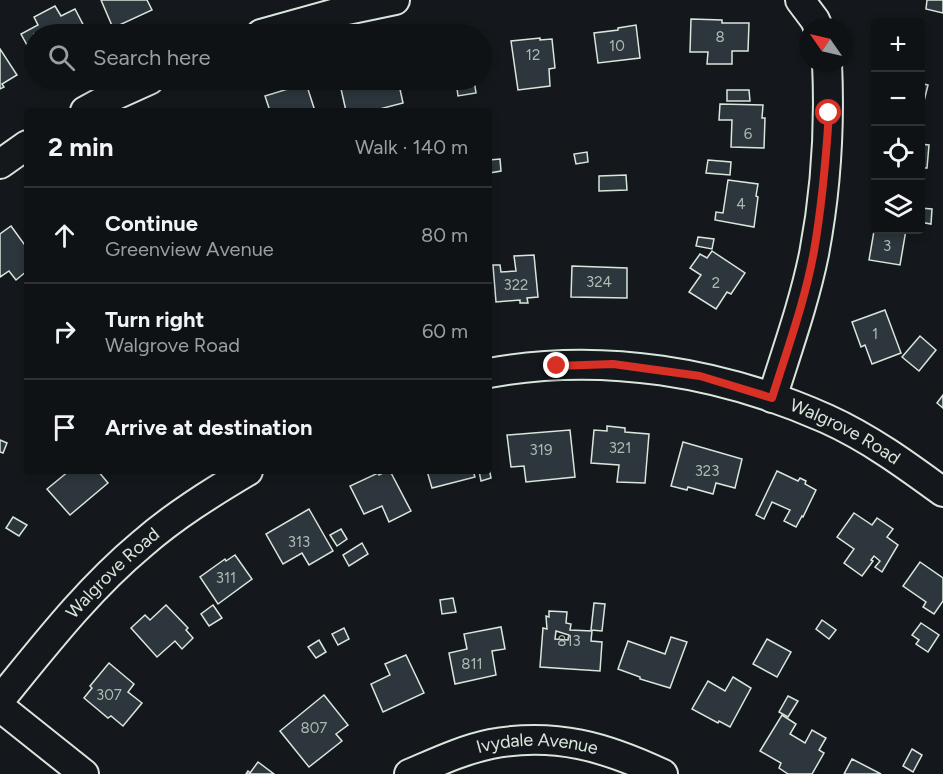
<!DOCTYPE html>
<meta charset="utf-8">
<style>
body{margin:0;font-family:Figtree,sans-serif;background:#181b1e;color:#f1f3f6}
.controls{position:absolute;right:18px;top:18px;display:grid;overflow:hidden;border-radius:6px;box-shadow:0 3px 9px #0003}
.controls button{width:54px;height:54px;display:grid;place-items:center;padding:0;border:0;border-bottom:2px solid #2f3234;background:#0f1215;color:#f1f3f6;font:30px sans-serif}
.compass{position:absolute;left:799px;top:18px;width:54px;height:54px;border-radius:50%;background:#0f1215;box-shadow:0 3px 9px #0003;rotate:304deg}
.stop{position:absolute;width:18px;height:18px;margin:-14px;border:4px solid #d93025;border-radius:50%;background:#fff}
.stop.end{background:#d93025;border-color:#fff;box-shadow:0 2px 6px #0008}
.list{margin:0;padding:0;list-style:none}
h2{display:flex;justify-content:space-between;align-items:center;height:78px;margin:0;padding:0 24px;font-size:26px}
h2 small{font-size:20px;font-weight:400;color:#9b9ea0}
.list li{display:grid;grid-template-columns:39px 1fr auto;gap:18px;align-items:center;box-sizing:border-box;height:96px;padding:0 24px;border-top:2px solid #2f3234}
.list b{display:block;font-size:22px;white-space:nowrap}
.list p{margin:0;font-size:20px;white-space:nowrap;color:#9b9ea0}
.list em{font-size:20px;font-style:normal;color:#9b9ea0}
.icon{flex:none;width:33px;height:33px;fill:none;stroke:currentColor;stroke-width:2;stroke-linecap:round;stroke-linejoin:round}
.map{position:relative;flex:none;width:943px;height:774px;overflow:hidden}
.search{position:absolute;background:#0f1215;box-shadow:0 3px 9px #0003;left:24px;top:24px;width:468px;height:66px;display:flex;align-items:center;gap:15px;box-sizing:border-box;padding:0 21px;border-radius:33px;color:#9b9ea0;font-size:22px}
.panel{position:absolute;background:#0f1215;box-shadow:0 3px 9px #0003;left:24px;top:108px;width:468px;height:366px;border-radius:6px}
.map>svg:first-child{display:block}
.building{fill:#2c363c;stroke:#d8e6dc;stroke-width:1.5;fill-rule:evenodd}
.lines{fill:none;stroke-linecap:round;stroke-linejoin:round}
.minor-casing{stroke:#d8e6dc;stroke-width:32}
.minor{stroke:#14181c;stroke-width:28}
.route{stroke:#d93025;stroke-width:8}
.labels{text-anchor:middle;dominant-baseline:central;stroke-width:4.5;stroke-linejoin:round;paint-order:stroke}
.number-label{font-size:15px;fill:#adbab4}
.street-label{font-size:18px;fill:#d8e6dc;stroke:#14181c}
</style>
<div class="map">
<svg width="943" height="774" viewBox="0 0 943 774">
<rect width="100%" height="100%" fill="#14181c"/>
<g class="building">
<polygon points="101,0 147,0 152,10 113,28"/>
<polygon points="927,0 943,0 943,13 926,9"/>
<polygon points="55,6 61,16 75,9 88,34 34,34 34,58 21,34 38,25 34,17"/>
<polygon points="691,19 722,20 722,23 749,23 748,51 732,51 732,64 707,64 708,52 690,52"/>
<polygon points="636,25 640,58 598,63 594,33 618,30 618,28"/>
<polygon points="540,38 540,40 552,39 555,68 549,69 550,86 518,90 511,41"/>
<polygon points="0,49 17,75 2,84 4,87 0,89"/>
<polygon points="305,80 315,111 270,111 265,96 288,89 288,86"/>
<polygon points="339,80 398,80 403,103 372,111 346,111"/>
<polygon points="431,80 474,80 476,93 458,96 456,81 435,86"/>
<polygon points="920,83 928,85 924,101 920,100"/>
<polygon points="727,90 749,90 750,101 727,101"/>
<polygon points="720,104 763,105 762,118 765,118 764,148 731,147 732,120 719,120"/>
<polygon points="920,144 929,145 927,168 920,168"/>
<polygon points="587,152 588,162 576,164 574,154"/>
<polygon points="500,159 501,171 489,173 489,160"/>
<polygon points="708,160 731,162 730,175 706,173"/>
<polygon points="626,175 627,190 599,191 599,176"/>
<polygon points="728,180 758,184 756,196 758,197 754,227 715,220 716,212 723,213"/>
<polygon points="920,208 932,209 931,224 920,222"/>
<polygon points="11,226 27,248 27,271 16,280 9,271 0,277 0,234"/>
<polygon points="877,230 906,230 900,265 869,260 874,231"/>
<polygon points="698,237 714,239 712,249 696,246"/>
<polygon points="712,251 745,273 731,294 727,292 716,309 689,292 701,275 690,268 700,254 707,258"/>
<polygon points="534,255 538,297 527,298 528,303 520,303 520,300 496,302 493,265 500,265 501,272 516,271 514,256"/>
<polygon points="572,266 627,268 627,298 571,297"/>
<polygon points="885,310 901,353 872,364 865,345 861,347 852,322"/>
<polygon points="920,336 936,350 919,371 902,357"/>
<polygon points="943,395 943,408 937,403"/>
<polygon points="607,426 625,428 625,432 649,434 645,483 617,482 619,465 591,463 594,430 607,431"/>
<polygon points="570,430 575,477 526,482 524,466 511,467 507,435"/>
<polygon points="0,440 7,443 3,453 0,452"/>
<polygon points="683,442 742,459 735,488 716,483 713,494 688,487 687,490 671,486"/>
<polygon points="489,468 491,478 481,481 479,471 489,471"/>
<polygon points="69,471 98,471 108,483 70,515 47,489"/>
<polygon points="387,471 390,471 411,511 389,522 382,506 364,514 350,486 378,473 379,475"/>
<polygon points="427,471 473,471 475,477 432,488"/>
<polygon points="777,471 798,481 800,478 806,481 805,484 816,490 803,517 802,516 796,527 784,521 790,510 772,502 764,519 756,515"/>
<polygon points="309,509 333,551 309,565 302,553 283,564 266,534"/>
<polygon points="854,513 872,525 877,518 893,529 887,537 898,545 882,572 875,567 880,561 874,556 871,560 873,561 862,576 844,563 854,549 837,537"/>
<polygon points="13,517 27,525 19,536 6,528"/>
<polygon points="341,529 347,539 337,546 330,535"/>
<polygon points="362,543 368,554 349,566 343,555"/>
<polygon points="235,555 252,579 218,604 200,577 225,559 226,561"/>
<polygon points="920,562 943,578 943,601 934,614 923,607 926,602 903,586"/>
<polygon points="453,598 456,612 442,614 440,600"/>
<polygon points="594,603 605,604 602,631 591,630"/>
<polygon points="166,605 188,628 186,630 193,638 182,649 175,641 157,657 131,628 145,615 150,620"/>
<polygon points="213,605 222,618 209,626 201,614"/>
<path d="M549,611l18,1 -1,11 5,1 -1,6 22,1 -1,10 11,1 -2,29 -60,-4 3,-39 4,1 -1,-13 3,1zM556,631l13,4 -1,5 -13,-1z"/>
<polygon points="822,620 836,630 829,639 816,629"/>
<polygon points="921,623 939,635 928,652 916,644 919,640 912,635"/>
<polygon points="501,627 505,649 492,651 496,675 455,684 449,653 467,649 464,634"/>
<polygon points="344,628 349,639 338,645 332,634"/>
<polygon points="671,637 687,642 670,688 640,679 640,677 618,669 628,641 665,654"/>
<polygon points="767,639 791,652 777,677 753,664"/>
<polygon points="319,640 326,652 316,658 308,647"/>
<polygon points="406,655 424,693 383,712 371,684 390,675 385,664"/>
<polygon points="109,663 134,684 128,692 142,703 123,726 111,716 108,718 84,698 92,688 90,686"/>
<polygon points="733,677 751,688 730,727 719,721 718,723 692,709 708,681 725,691"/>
<polygon points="324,695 348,725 336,734 342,741 309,767 280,731"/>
<polygon points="788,696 798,701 788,717 779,712"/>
<polygon points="782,715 796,724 790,734 805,743 812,730 826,738 819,750 824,753 812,774 788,774 779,768 781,763 760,751"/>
<polygon points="912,749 922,755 913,772 903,766"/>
<polygon points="852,759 881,774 844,774"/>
<polygon points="258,762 274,774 246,774 248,771 250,773"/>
</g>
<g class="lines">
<defs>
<g id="minor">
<polyline points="800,0 815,20 818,27"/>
<polyline points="261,34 347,10 395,0"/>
<polyline points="85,111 107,99 149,80"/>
<polyline points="0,164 27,145"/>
<path id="s1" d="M489,373c114,-21 233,-1 338,46 42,19 79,46 116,73"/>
<path d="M772,398c15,-48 32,-95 42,-144 12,-63 16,-127 13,-191"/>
<path id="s2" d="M0,700c44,-54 88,-111 142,-156 32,-28 69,-51 106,-73"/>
<polyline points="0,707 84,774"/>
<path id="s3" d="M409,774c26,-11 53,-24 82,-30 64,-12 115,3 172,30"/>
</g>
</defs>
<use href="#minor" class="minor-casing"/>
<use href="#minor" class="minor"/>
</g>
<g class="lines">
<path class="route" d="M557,366l56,-2 87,12 72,22c15,-48 33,-97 42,-147 8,-46 12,-92 15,-138"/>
</g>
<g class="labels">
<g class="number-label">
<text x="720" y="37">8</text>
<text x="617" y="46">10</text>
<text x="533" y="55">12</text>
<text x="748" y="134">6</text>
<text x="741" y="204">4</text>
<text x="887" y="246">3</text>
<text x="599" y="282">324</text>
<text x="716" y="283">2</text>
<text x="516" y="285">322</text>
<text x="875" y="334">1</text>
<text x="620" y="448">321</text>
<text x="541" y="450">319</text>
<text x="707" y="471">323</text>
<text x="299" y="542">313</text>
<text x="226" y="578">311</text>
<text x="569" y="641">813</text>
<text x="472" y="664">811</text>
<text x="109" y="695">307</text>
<text x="314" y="728">807</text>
</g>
<g class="street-label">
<text stroke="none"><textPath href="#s1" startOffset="368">Walgrove Road</textPath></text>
<text stroke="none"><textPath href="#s2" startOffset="170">Walgrove Road</textPath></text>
<text stroke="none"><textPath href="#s3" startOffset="134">Ivydale Avenue</textPath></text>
</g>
</g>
</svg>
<div class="controls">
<button>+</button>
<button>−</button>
<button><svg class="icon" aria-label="locate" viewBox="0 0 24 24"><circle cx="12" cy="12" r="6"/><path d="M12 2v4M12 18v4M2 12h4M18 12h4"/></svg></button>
<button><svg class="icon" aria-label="layers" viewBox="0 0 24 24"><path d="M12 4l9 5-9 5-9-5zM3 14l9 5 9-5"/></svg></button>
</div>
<svg class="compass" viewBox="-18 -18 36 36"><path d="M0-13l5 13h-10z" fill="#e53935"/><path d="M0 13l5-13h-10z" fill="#9b9ea0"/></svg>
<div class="stop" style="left:829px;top:113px"></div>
<div class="stop end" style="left:557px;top:366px"></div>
<div class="search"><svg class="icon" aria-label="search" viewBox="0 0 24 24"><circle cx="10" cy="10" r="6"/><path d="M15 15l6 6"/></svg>Search here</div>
<section class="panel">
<h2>2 min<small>Walk · 140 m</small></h2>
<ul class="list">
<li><svg class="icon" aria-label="ahead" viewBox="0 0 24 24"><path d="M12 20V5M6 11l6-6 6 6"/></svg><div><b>Continue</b><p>Greenview Avenue</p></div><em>80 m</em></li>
<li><svg class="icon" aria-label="right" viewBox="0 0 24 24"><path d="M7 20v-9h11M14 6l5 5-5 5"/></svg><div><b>Turn right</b><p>Walgrove Road</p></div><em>60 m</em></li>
<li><svg class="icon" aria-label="arrive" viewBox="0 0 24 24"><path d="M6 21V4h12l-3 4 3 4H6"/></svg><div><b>Arrive at destination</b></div></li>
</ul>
</section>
</div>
